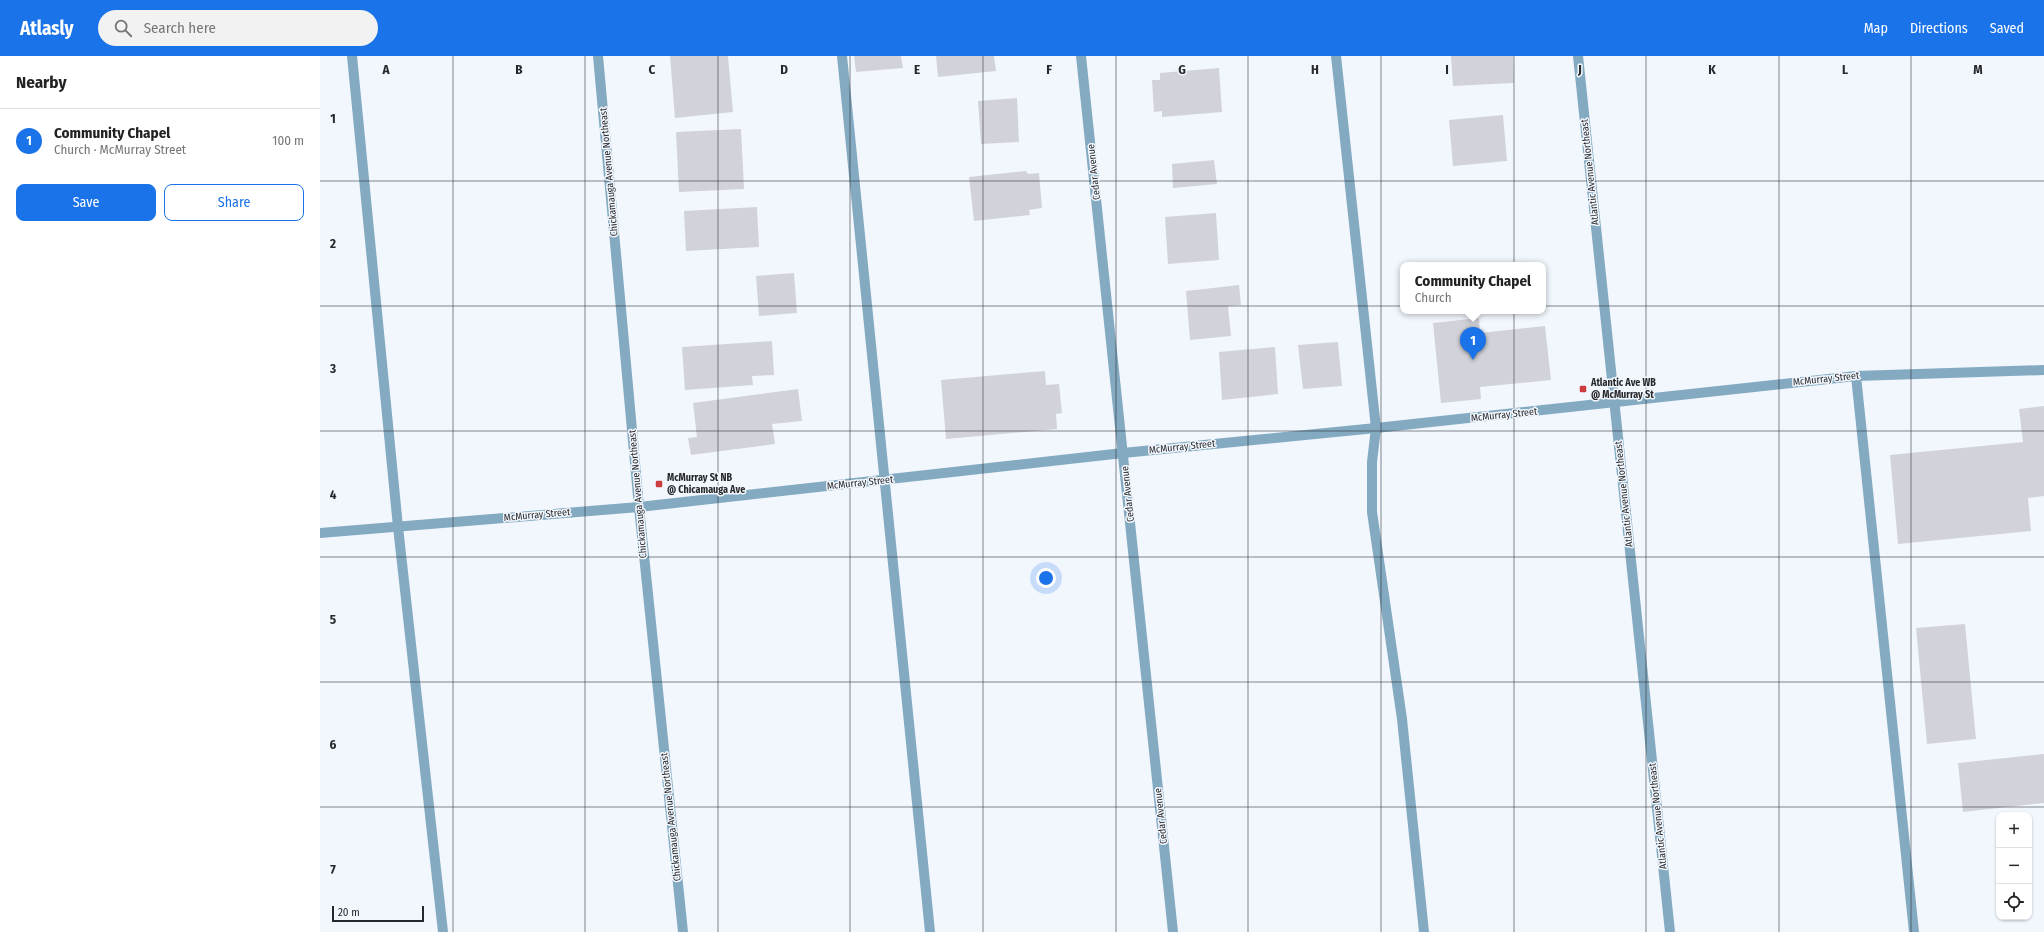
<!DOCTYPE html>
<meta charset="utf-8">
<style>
body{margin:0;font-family:"Fira Sans Condensed",sans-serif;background:#f2f2f2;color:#222}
.controls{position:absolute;right:12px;bottom:12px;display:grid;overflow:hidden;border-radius:8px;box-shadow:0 1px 3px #0004}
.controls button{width:36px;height:36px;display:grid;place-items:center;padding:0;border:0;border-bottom:1px solid #e0e0e0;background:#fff;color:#222;font:20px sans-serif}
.scale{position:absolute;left:12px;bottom:10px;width:92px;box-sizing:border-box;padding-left:4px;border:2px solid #27282b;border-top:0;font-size:11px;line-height:14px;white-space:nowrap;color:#27282b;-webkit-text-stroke:3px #f2f7fe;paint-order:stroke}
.you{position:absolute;left:726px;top:522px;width:14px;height:14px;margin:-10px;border:3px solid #fff;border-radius:50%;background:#1a73e8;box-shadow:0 0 0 6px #1a73e833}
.badge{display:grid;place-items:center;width:26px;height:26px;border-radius:50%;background:#1a73e8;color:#fff;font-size:13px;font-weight:700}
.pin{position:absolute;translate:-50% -33px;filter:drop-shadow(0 1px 2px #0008)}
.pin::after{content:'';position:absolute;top:21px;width:14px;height:12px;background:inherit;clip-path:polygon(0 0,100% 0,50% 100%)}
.popup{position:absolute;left:1080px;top:206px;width:146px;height:52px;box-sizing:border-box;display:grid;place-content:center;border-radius:8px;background:#fff;filter:drop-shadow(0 1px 3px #0005);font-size:13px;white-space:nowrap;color:#767676}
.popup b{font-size:15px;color:#222}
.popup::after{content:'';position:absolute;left:50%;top:100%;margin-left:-8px;border:8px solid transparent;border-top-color:#fff}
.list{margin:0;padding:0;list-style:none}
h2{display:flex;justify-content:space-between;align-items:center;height:52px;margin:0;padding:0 16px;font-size:17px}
h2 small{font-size:13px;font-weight:400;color:#767676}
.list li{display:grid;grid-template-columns:26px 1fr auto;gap:12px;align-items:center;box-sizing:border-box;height:64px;padding:0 16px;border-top:1px solid #e0e0e0}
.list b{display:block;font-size:15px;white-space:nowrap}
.list p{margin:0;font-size:13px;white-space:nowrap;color:#767676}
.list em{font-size:13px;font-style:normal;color:#767676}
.actions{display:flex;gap:8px;padding:12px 16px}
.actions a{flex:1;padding:9px 0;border:1px solid #1a73e8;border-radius:8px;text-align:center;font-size:14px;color:#1a73e8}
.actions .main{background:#1a73e8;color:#fff}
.icon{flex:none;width:22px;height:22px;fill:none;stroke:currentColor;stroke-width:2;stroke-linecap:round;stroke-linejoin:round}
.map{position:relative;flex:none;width:1724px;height:876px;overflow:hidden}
header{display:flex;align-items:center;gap:24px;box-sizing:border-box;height:56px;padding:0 20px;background:#1a73e8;color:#fff}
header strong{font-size:19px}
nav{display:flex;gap:22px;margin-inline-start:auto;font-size:14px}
.search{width:280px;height:36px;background:#f2f2f2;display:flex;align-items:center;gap:10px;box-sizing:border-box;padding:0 14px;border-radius:22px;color:#767676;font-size:15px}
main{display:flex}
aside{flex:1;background:#fff}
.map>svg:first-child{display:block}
.building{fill:#d2d3da}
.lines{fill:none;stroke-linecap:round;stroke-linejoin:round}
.service{stroke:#84aac1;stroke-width:10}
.minor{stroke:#84aac1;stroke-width:10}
.grid{fill:none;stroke:#27282b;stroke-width:1;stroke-opacity:0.55}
.poi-dot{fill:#cc3d40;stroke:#f2f7fe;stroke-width:1.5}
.labels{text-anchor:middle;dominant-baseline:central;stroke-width:3;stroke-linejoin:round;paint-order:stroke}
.street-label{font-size:10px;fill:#27282b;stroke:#f2f7fe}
.poi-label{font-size:10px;font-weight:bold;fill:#27282b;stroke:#f2f7fe;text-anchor:start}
.grid-label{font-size:13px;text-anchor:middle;font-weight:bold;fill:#27282b;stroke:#f2f7fe;stroke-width:3;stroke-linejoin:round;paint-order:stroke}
</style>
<header>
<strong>Atlasly</strong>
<div class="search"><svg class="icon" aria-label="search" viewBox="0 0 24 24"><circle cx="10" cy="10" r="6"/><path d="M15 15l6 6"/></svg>Search here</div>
<nav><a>Map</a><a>Directions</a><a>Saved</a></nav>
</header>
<main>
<aside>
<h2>Nearby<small></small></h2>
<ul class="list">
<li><span class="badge">1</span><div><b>Community Chapel</b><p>Church · McMurray Street</p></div><em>100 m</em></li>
</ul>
<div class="actions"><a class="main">Save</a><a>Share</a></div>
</aside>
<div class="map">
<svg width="1724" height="876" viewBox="0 0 1724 876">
<rect width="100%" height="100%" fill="#f2f7fe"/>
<g class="building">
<polygon points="350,0 408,0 413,56 355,62"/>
<polygon points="534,0 581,0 583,12 536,16"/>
<polygon points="616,0 674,0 676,15 618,21"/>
<polygon points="1131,0 1193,0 1194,27 1133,30"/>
<polygon points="899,12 902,56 842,61 842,55 834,56 832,24 840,24 840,17"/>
<polygon points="697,42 699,86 661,88 658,45"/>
<polygon points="1183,59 1187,105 1133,110 1129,64"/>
<polygon points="421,73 424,133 359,136 356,76"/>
<polygon points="894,104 897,128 853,132 852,108"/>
<polygon points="706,115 708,118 719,117 722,152 709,154 710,159 654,165 649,121"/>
<polygon points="437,151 439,191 366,195 364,155"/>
<polygon points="896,157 899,204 848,208 845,161"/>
<polygon points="474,217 477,257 439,260 436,220"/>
<polygon points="919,229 921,249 908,250 911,280 870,284 866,235"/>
<polygon points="1159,262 1160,277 1225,270 1231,324 1160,331 1161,343 1121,347 1113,267"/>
<polygon points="452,285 454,319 432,320 433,329 365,334 362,291"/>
<polygon points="1018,286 1022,330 983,333 978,289"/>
<polygon points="955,291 958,338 902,344 899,296"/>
<polygon points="725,315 726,329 739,328 742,357 736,358 737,373 626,383 621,324"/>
<polygon points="478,333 482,365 452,368 455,388 371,399 368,382 377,381 373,347"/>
<polygon points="1724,350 1724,440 1708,442 1711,475 1578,488 1570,399 1703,386 1699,353"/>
<polygon points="1645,568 1656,683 1607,688 1596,572"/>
<polygon points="1724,698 1724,747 1643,756 1638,707"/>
</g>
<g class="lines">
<g class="service">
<polyline points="32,0 78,471 123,876"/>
<polyline points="522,0 610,876"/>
<polyline points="1016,0 1056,372 1052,406 1052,456 1082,663 1104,876"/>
<polyline points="1536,320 1594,876"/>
</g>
<g class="minor">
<polyline points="278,0 319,451 363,876"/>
<polyline points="761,0 853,876"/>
<polyline points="1258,0 1350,876"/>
<polyline points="0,477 319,451 803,397 1056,372 1536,320 1724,314"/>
</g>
</g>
<path class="grid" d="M133,0v876M265,0v876M398,0v876M530,0v876M663,0v876M796,0v876M928,0v876M1061,0v876M1194,0v876M1326,0v876M1459,0v876M1591,0v876M0,125h1724M0,250h1724M0,375h1724M0,501h1724M0,626h1724M0,751h1724"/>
<g class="poi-dot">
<rect x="1259" y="329" width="8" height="8" rx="2"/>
<rect x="335" y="424" width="8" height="8" rx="2"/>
</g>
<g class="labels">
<g class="street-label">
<text transform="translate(289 116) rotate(-95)">Chickamauga Avenue Northeast</text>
<text transform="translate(774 116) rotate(-96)">Cedar Avenue</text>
<text transform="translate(1270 116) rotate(-96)">Atlantic Avenue Northeast</text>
<text transform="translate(1506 323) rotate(-6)">McMurray Street</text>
<text transform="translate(1184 359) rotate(-6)">McMurray Street</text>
<text transform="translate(862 391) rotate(-6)">McMurray Street</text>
<text transform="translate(540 427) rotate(-6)">McMurray Street</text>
<text transform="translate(318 438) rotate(-95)">Chickamauga Avenue Northeast</text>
<text transform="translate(808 438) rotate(-96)">Cedar Avenue</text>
<text transform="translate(1304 438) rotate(-96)">Atlantic Avenue Northeast</text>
<text transform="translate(217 459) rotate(-5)">McMurray Street</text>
<text transform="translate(841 760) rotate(-96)">Cedar Avenue</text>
<text transform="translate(1338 760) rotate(-96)">Atlantic Avenue Northeast</text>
<text transform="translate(351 761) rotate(-96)">Chickamauga Avenue Northeast</text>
</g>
<g class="poi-label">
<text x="1271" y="327">Atlantic Ave WB<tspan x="1271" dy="12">@ McMurray St</tspan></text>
<text x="347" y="422">McMurray St NB<tspan x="347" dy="12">@ Chicamauga Ave</tspan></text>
</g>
</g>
<g class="grid-label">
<text x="66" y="18">A</text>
<text x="199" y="18">B</text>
<text x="332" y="18">C</text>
<text x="464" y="18">D</text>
<text x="597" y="18">E</text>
<text x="729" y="18">F</text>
<text x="862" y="18">G</text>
<text x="995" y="18">H</text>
<text x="1127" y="18">I</text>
<text x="1260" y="18">J</text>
<text x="1392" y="18">K</text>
<text x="1525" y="18">L</text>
<text x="1658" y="18">M</text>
<text x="13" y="67">1</text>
<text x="13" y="192">2</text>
<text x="13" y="317">3</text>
<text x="13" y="443">4</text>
<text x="13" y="568">5</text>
<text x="13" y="693">6</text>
<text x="13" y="818">7</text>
</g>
</svg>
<div class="controls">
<button>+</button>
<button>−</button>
<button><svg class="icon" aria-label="locate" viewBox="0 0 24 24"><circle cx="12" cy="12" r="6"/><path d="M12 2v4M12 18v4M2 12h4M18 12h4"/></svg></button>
</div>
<div class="scale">20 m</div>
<div class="you"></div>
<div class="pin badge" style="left:1153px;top:304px">1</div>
<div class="popup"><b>Community Chapel</b>Church</div>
</div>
</main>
